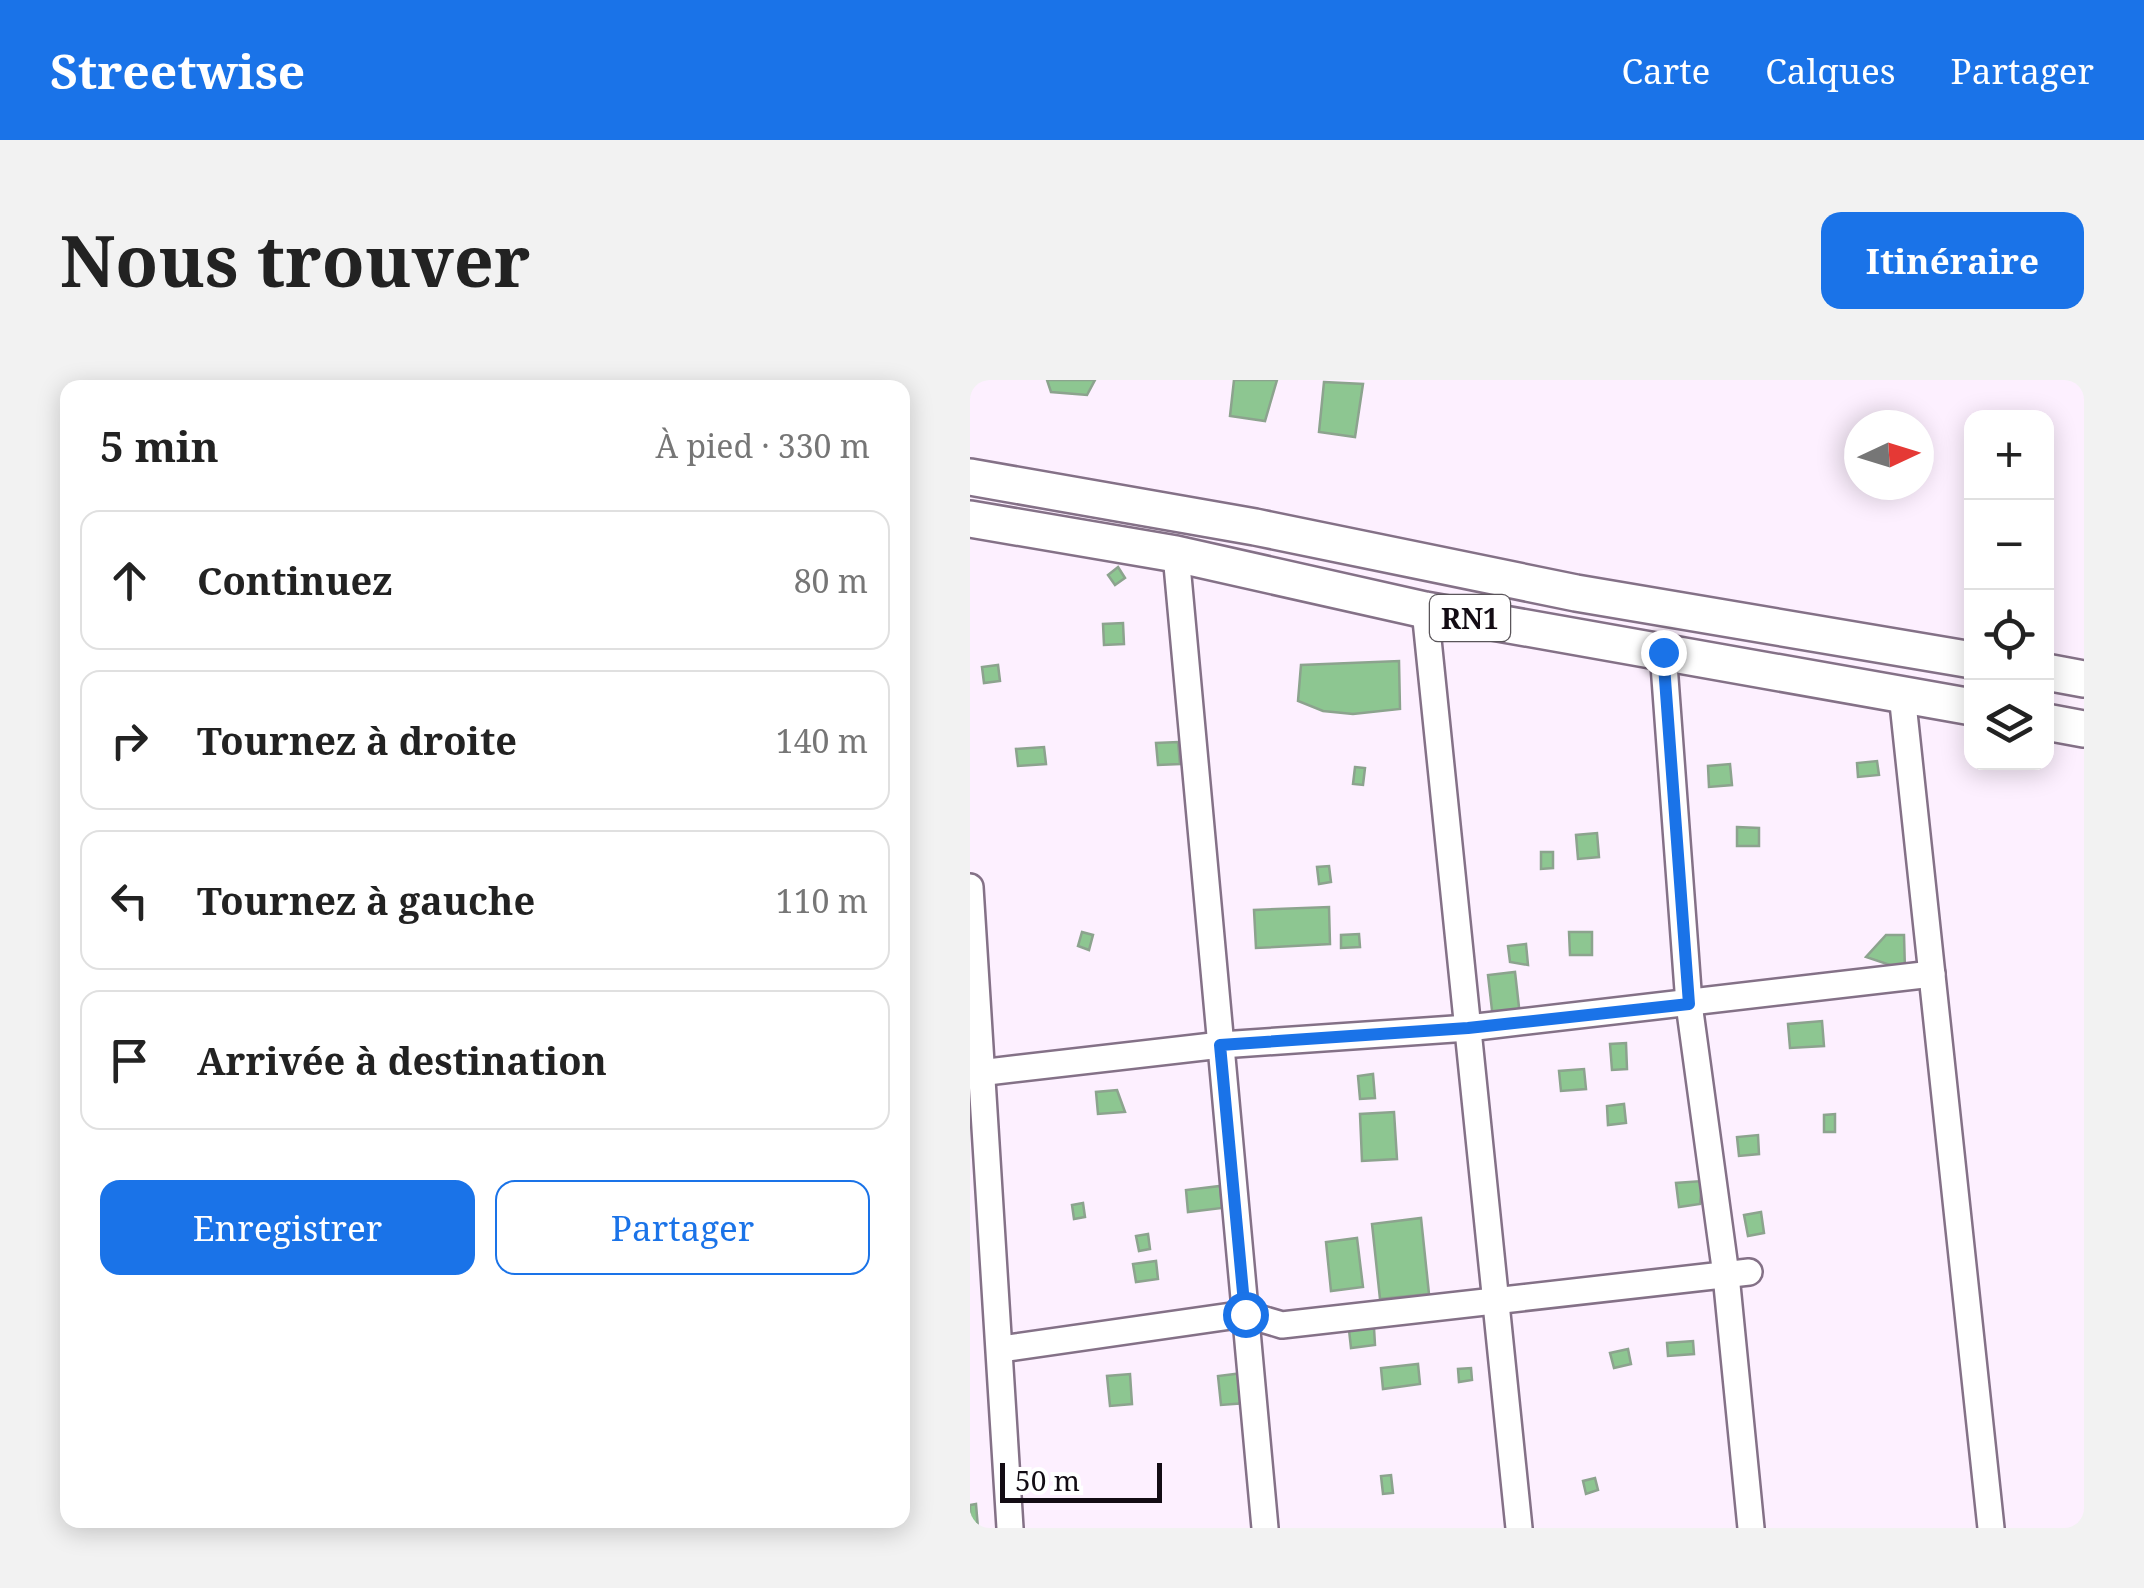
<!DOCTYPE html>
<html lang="fr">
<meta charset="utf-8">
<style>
body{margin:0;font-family:"Noto Serif",serif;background:#f2f2f2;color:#222}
.controls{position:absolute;right:30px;top:30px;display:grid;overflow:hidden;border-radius:20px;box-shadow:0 5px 25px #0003}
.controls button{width:90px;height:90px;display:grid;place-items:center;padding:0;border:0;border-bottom:2px solid #e0e0e0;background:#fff;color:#222;font:50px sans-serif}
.compass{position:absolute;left:874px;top:30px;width:90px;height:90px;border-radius:50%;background:#fff;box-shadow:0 5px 25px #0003;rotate:86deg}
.scale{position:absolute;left:30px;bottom:25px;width:162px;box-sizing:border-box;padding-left:10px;border:5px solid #130c14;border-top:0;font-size:28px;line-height:35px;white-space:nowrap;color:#130c14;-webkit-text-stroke:8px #fff;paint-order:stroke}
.stop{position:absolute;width:30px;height:30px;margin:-22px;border:8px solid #1a73e8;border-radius:50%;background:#fff}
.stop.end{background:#1a73e8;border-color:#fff;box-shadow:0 2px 10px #0008}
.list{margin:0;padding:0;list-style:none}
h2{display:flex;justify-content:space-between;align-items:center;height:130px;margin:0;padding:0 40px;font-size:42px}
h2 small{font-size:32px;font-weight:400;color:#767676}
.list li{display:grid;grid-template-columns:65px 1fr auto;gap:30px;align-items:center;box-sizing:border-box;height:140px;margin:0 20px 20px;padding:0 20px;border:2px solid #e0e0e0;border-radius:20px}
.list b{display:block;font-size:38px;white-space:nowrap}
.list em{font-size:32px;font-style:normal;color:#767676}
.actions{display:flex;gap:20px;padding:30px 40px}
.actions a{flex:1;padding:22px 0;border:2px solid #1a73e8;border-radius:20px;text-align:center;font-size:35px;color:#1a73e8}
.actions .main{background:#1a73e8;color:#fff}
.icon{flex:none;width:55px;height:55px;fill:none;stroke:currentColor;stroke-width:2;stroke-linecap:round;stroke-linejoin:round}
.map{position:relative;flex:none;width:1114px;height:1148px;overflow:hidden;border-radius:20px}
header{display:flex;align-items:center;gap:60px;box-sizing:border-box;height:140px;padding:0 50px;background:#1a73e8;color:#fff}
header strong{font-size:48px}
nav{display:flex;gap:55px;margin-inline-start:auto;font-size:35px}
.intro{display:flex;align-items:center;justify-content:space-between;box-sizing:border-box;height:240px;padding:0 60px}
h1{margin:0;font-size:70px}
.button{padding:25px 45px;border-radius:20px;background:#1a73e8;color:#fff;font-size:35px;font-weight:700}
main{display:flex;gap:60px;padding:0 60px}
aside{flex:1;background:#fff;border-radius:20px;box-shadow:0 5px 25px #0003}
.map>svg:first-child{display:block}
.building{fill:#8dc691;stroke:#8ca38e;stroke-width:2.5}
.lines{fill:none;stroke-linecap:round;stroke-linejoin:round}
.minor-casing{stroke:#847187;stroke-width:30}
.highway-casing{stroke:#847187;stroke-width:40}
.minor{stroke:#fff;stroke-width:25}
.highway{stroke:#fff;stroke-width:35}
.route{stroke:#1a73e8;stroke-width:12}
.labels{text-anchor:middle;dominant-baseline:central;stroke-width:8;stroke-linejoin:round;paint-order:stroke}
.shield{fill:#fff;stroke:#5a555a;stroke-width:2.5}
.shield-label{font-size:28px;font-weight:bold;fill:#130c14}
</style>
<header>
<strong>Streetwise</strong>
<nav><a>Carte</a><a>Calques</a><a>Partager</a></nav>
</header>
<div class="intro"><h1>Nous trouver</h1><a class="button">Itinéraire</a></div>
<main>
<aside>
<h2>5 min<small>À pied · 330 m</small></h2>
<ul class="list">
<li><svg class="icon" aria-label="ahead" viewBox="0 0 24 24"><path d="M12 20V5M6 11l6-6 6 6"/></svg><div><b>Continuez</b></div><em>80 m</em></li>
<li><svg class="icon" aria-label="right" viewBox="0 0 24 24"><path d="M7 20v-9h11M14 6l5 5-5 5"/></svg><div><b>Tournez à droite</b></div><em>140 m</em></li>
<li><svg class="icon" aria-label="left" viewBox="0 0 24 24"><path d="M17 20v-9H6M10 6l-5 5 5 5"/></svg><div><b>Tournez à gauche</b></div><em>110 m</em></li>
<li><svg class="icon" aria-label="arrive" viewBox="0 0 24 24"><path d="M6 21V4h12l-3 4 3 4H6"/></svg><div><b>Arrivée à destination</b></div></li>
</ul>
<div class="actions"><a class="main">Enregistrer</a><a>Partager</a></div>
</aside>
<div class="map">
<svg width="1114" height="1148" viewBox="0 0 1114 1148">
<rect width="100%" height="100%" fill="#fdf0ff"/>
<g class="building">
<polygon points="77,0 125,0 117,15 81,12"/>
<polygon points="264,0 307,0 295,41 260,36"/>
<polygon points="354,2 393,4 385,57 349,52"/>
<polygon points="148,187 155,198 145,205 138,195"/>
<polygon points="153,243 154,264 134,265 133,244"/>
<polygon points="429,281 430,329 383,334 353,331 328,321 331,285"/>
<polygon points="28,285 30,301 14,303 12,287"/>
<polygon points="208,362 210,384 188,385 186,363"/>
<polygon points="74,367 76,384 48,386 46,369"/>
<polygon points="907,381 909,395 888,397 887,383"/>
<polygon points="760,384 762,405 739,407 738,386"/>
<polygon points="385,387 395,388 393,405 383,404"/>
<polygon points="767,447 789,448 789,466 767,466"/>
<polygon points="627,453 629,477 608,479 606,455"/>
<polygon points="571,472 583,472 583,488 571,489"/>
<polygon points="359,486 361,502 349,504 347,487"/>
<polygon points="359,527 360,564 286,568 284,530"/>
<polygon points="112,552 123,555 119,570 108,566"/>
<polygon points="599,552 622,552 622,575 600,575"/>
<polygon points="389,554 390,567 371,568 371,555"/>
<polygon points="916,555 934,555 935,590 896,577"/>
<polygon points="556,564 558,585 540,582 538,566"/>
<polygon points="545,592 550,636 523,639 518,595"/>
<polygon points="852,641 854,666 820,668 818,644"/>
<polygon points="656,663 657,689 642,690 640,664"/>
<polygon points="614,689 616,709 591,711 589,691"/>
<polygon points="403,694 405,718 390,719 388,696"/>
<polygon points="147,710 155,732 128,734 126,712"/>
<polygon points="654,724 656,743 638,745 637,726"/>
<polygon points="424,732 427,779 392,781 390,734"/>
<polygon points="865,734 865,752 854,752 854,735"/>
<polygon points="788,755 789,774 769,776 767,757"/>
<polygon points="732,801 730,824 709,827 706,803"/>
<polygon points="250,806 252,828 218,832 216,810"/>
<polygon points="113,823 115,837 104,839 102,825"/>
<polygon points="791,832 794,853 778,856 774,835"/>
<polygon points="451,838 459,914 410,919 402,844"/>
<polygon points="178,854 180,869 169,871 166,856"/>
<polygon points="387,858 393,907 361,911 356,862"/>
<polygon points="186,881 188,899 166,902 163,884"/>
<polygon points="404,948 405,965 381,968 379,950"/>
<polygon points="723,961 724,974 698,976 697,963"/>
<polygon points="658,969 661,984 644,988 640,973"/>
<polygon points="448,984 450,1004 413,1009 411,988"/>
<polygon points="501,988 502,1000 489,1002 488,989"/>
<polygon points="273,993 276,1023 251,1025 248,996"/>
<polygon points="160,994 162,1024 140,1026 137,996"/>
<polygon points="421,1095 423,1113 413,1114 411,1096"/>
<polygon points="625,1098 628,1110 616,1114 613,1101"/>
<polygon points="6,1124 8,1148 0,1148 0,1125"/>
</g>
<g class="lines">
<defs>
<g id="minor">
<polyline points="206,174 295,1148"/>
<polyline points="455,230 549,1148"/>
<polyline points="693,271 719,624 756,895 781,1148"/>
<polyline points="932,314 1021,1148"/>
<polyline points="0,507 40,1148"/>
<polyline points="0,694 251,665 498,648 962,594"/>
<polyline points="31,969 275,934 312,945 779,892"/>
</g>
<g id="highway">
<polyline points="0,97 285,147 606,213 1002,280"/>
<polyline points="0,139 206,174 455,230 1002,327"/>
<polyline points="1076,292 1114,299"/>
<polyline points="1076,342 1114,349"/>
</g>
</defs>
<use href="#minor" class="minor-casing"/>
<use href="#highway" class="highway-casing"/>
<use href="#minor" class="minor"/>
<use href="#highway" class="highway"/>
</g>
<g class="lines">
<polyline class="route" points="275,934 250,665 498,648 719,624 693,272"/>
</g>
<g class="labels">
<rect class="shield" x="460" y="215" width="80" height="46" rx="8"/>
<g class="shield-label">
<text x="500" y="238">RN1</text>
</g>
</g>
</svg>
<div class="controls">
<button>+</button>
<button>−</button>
<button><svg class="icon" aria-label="locate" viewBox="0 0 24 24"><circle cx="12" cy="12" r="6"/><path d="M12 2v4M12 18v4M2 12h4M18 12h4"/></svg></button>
<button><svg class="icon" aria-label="layers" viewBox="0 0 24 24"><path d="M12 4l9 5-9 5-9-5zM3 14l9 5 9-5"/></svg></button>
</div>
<svg class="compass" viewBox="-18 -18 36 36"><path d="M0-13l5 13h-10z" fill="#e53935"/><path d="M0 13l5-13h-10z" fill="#767676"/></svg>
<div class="scale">50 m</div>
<div class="stop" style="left:275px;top:934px"></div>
<div class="stop end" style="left:693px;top:272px"></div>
</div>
</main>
